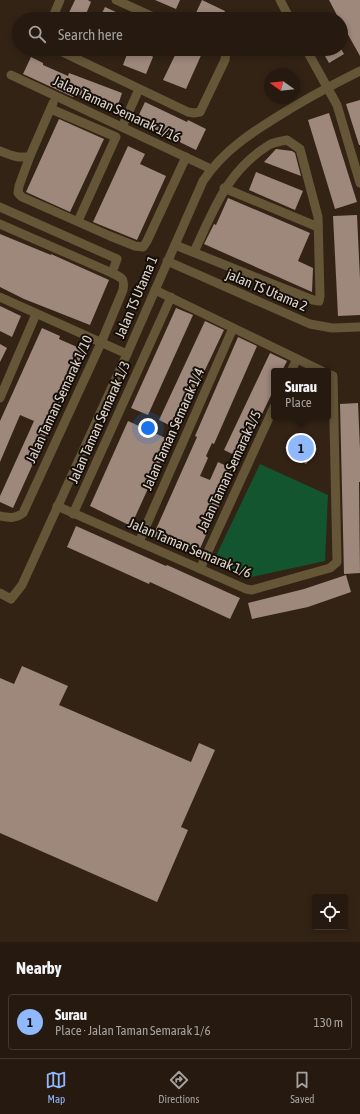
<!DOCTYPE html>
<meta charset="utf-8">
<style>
body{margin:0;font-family:"Asap Condensed",sans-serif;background:#32271e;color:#f1f3f6}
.controls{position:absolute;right:12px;bottom:12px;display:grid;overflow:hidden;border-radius:4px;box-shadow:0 2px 6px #0003}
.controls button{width:36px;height:36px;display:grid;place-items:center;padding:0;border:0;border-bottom:1px solid #423830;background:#261a10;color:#f1f3f6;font:20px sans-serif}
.compass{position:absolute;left:264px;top:68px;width:36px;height:36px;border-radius:50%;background:#261a10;box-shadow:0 2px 6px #0003;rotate:285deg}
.you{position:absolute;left:148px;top:428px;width:14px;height:14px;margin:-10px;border:3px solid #fff;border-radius:50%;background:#1a73e8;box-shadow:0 0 0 6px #1a73e833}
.badge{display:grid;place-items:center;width:26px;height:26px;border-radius:50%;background:#8fb8fd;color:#111;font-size:13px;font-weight:700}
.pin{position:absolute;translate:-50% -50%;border:2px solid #fff;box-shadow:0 1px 4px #0006}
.popup{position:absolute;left:271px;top:368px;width:60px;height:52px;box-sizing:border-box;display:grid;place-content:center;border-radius:4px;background:#261a10;filter:drop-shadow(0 1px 3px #0005);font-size:13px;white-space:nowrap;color:#a4a19f}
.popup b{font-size:15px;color:#f1f3f6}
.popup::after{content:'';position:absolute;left:50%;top:100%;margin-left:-8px;border:8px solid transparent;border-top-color:#261a10}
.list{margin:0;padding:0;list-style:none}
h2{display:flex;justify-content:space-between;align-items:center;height:52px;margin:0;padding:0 16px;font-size:17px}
h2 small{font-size:13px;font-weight:400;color:#a4a19f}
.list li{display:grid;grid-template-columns:26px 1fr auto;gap:12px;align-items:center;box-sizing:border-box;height:56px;margin:0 8px 8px;padding:0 8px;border:1px solid #423830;border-radius:4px}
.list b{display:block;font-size:15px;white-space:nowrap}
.list p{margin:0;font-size:13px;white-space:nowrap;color:#a4a19f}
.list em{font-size:13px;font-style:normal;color:#a4a19f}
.icon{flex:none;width:22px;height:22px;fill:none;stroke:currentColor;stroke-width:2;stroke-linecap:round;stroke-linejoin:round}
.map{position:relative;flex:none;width:360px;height:942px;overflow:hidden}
.search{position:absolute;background:#261a10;box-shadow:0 2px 6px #0003;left:12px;right:12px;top:12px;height:44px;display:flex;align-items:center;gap:10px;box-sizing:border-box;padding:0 14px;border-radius:22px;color:#a4a19f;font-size:15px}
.sheet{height:116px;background:#261a10}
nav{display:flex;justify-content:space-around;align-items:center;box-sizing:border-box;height:56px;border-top:1px solid #423830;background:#261a10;font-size:11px;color:#a4a19f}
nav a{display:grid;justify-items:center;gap:2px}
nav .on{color:#8fb8fd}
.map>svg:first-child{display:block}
.green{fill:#12552f}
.building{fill:#9e877b}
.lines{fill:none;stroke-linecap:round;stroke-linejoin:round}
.minor{stroke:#645637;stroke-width:9}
.labels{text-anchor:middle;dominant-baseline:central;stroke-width:4;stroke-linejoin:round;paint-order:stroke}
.street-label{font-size:14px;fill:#e0d6cd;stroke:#150e08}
</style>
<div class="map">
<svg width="360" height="942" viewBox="0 0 360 942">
<rect width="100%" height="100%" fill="#332315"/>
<polygon class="green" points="260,464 328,495 325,561 252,577 213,562"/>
<g class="building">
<polygon points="75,0 88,0 91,2 84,19 66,19"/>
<polygon points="155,0 180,0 176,9"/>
<polygon points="202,0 225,11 221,19 204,19 195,15"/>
<polygon points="329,0 360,0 360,56 341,22 341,19 339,19"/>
<polygon points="105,7 131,19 99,19"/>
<polygon points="92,49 113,49 110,56"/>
<polygon points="129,49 155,49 152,56 153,57 146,74 123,65"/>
<polygon points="178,49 197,49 203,51 186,89 163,80"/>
<polygon points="321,49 341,49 344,54 329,63"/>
<polygon points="31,57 43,63 43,65 68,76 69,73 122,93 117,108 94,101 75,93 73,97 23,74"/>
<polygon points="360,100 360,145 359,145 346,104"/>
<polygon points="145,102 187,122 188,120 206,129 196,150 151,128 150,130 135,123"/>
<polygon points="329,113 357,202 335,209 308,120"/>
<polygon points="59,119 104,139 70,212 26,192"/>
<polygon points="128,146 145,154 140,164 166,176 137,240 93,222"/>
<polygon points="276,149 292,151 295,153 301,176 264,162"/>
<polygon points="256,172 303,191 295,210 249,190"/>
<polygon points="228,198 310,233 298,261 313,268 312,292 204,244 214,224 216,225"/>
<polygon points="357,215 360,279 360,315 338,316 333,216"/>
<polygon points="0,234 51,255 51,254 109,280 90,325 24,299 0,287"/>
<polygon points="0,306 21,316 12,337 0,331"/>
<polygon points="176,308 193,315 148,415 131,408"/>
<polygon points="205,321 224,330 177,429 159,420"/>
<polygon points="42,328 60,336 59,339 86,351 52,427 50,426 13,508 0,502 0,496 34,421 20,415 0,462 0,421"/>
<polygon points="238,337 257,346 214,444 212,443 206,456 208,458 200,476 210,480 218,462 235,470 198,553 169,540 167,543 153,536 197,437 195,436"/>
<polygon points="0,344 7,348 0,362"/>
<polygon points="270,353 287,361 282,371 274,371 274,389 241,458 224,450"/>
<polygon points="358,403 360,449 360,482 359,482 360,573 344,574 340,404"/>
<polygon points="128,421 170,440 131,526 90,506"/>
<polygon points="296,433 317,449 306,464 285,448"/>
<polygon points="76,526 166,566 167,565 240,598 230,619 150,582 149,584 67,547"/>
<polygon points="346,575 351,592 308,607 252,619 248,603 304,589"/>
<polygon points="22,666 68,686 59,705 191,762 199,743 215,750 181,827 188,830 157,902 0,833 0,678 14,684"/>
</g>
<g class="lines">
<g class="minor">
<polyline points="116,0 158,19"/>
<polyline points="280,0 290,19"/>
<polyline points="52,19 60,0"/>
<polyline points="56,49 188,112 194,113 200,112 225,60 226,52 223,49"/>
<polyline points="306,49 337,105 360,183"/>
<polyline points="11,75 211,169"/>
<polyline points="51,109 116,137 78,221"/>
<polyline points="122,127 139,89"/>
<path d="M0,151c10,4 19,8 30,5l23,-53"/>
<polyline points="30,156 19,186 18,193 22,197 110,236 135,246 143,247 147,241 186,157"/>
<polyline points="224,188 318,227"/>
<polyline points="0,207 115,258 117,259 112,273"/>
<path d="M0,224l112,49c10,5 13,5 11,17l-22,53 -78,170c-8,6 -14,5 -23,3"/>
<path d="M175,245l138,55 6,1 1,-5 -2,-79 -18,-68 -13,-9c-6,1 -13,2 -18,5 -42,26 -55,64 -75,107"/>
<polyline points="167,261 310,324 332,328 360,327"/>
<polyline points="155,290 322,371"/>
<polyline points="0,297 127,354"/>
<polyline points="291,371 297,359"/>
<polyline points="0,398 36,314"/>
<polyline points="57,506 246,589 252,590 330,568 337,562 333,376 328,374"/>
<polyline points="73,514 171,297"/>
<polyline points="139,542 233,328"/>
<polyline points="200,569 274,407"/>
<path d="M0,593l11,6 11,-14 105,-231 76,-173c22,-33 54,-52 87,-72 23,-14 46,-26 70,-38"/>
</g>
</g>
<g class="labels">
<g class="street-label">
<text transform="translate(117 109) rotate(25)">Jalan Taman Semarak 1/16</text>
<text transform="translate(267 290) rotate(23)">jalan TS Utama 2</text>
<text transform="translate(136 297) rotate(-67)">Jalan TS Utama 1</text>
<text transform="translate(59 399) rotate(-65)">Jalan Taman Semarak 1/10</text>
<text transform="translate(99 422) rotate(-66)">Jalan Taman Semarak 1/3</text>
<text transform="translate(173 429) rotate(-66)">Jalan Taman Semarak 1/4</text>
<text transform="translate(229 471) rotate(-65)">Jalan Taman Semarak 1/5</text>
<text transform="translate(190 548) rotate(23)">Jalan Taman Semarak 1/6</text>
</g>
</g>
</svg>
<div class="controls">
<button><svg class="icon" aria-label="locate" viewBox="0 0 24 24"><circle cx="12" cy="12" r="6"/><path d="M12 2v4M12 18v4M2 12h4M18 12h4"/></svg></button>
</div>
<svg class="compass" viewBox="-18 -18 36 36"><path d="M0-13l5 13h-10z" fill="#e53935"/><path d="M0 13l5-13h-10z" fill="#a4a19f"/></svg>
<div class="you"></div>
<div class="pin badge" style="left:301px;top:448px">1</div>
<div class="popup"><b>Surau</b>Place</div>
<div class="search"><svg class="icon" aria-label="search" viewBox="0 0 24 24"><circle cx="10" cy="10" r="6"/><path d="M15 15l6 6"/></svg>Search here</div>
</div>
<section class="sheet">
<h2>Nearby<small></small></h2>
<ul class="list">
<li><span class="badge">1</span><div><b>Surau</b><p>Place · Jalan Taman Semarak 1/6</p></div><em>130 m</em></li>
</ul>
</section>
<nav>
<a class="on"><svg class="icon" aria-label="map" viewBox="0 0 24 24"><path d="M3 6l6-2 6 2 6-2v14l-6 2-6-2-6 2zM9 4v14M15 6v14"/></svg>Map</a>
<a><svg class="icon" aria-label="directions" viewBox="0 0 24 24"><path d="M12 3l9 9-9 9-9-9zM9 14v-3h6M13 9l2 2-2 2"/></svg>Directions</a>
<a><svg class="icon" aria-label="saved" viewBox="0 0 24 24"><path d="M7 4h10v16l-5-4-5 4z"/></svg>Saved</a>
</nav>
